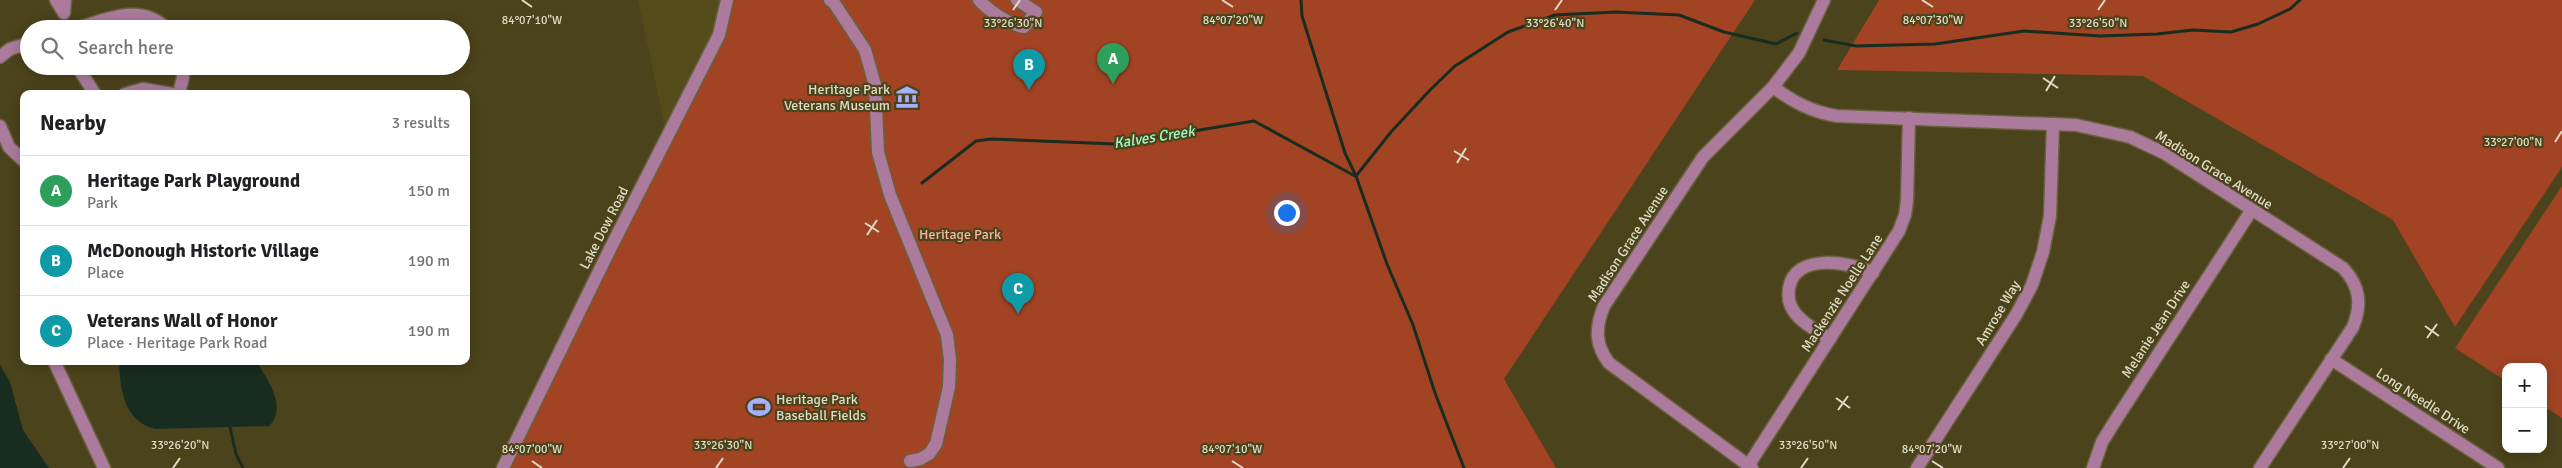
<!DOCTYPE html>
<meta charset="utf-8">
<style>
body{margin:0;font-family:Signika,sans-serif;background:#f2f2f2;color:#202124}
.controls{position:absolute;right:15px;bottom:15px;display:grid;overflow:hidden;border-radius:10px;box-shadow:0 2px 12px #0003}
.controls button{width:45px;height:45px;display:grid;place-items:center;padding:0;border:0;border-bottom:1px solid #e0e0e0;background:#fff;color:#202124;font:25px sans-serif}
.you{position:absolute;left:1286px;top:212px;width:18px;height:18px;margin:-12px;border:4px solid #fff;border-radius:50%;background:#1a73e8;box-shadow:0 0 0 8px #1a73e833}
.badge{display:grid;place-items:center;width:32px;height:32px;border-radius:50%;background:#1a73e8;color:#fff;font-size:16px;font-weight:700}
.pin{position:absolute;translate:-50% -41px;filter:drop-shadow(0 1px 2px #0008)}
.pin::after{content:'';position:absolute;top:26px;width:18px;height:15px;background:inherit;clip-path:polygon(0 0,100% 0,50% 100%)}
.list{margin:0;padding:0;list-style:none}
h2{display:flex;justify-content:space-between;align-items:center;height:65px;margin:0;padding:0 20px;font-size:21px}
h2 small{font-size:16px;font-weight:400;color:#757577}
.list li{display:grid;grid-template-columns:32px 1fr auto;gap:15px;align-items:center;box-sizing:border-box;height:70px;padding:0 20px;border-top:1px solid #e0e0e0}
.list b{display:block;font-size:19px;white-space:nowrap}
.list p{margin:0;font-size:16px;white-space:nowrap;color:#757577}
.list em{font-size:16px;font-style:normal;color:#757577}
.icon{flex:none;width:28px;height:28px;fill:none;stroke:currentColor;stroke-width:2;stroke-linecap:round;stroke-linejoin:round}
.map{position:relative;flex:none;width:2562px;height:468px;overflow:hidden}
.search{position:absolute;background:#fff;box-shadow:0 2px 12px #0003;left:20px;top:20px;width:450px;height:55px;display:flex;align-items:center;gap:12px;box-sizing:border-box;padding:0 18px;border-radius:28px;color:#757577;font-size:19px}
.panel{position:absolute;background:#fff;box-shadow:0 2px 12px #0003;left:20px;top:90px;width:450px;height:275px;border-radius:10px}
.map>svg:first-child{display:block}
.built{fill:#544b1a}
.green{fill:#a24324}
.water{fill:#182c20}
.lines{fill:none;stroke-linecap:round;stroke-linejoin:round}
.stream{stroke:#182c20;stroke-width:3}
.minor-casing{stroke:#69613d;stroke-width:15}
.minor{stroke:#ab7a9c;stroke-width:12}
.ticks{fill:none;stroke:#dfdbc5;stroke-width:2}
.labels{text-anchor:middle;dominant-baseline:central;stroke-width:4.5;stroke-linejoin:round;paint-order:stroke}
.poi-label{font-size:14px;fill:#dfdbc5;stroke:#4b431b;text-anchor:end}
.street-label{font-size:14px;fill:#dfdbc5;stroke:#4b431b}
.park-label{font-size:14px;fill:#f6b6a2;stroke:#4b431b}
.water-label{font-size:15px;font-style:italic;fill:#9cfcc6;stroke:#4b431b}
.ticks-label{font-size:12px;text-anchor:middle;fill:#dfdbc5;stroke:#4b431b;stroke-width:4.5;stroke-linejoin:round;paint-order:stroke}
</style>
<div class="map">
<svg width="2562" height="468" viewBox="0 0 2562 468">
<rect width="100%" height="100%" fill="#4b431b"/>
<polygon class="built" points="638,0 741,0 668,141"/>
<g class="green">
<polygon points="730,0 1755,0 1504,379 1556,468 499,468"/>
<polygon points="1879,0 2562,0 2562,167 2455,327 2393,220 2143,76 1837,70"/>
<polygon points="2562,186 2562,418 2543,406 2543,367 2506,367 2506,381 2455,348"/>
</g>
<g class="water">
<path d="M119,361h137c11,17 32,47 13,65l-114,3c-31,-8 -35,-39 -36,-68z"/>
<polygon points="0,365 10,382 23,430 49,468 0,468"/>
</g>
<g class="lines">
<g class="stream">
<polyline points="1301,0 1302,16 1345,153 1356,176 1387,264 1413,325 1435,393 1464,468"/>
<polyline points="1824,40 1856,46 1935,44 2024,31 2100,36 2157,34 2193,30 2231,32 2258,24 2290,9 2300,0"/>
<polyline points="1356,176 1391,132 1430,90 1455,66 1508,32 1555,15 1616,12 1679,15 1724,32 1776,44 1797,33"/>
<polyline points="922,183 976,141 991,139 1115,144 1254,121 1355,176"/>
<polyline points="230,427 236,454 243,468"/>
</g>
<defs>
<g id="minor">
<polyline points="56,0 64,13 65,0"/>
<polyline points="830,0 834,3 865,50 875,85 878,152 890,195 947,335 950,360 949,387 936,444 929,454 920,459 910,461"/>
<path d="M979,0c10,11 29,24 45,27l12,-15 -19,-12"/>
<path d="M74,29c32,-9 66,-27 93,0"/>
<polyline points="0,57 10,49 29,43"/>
<polyline points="77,66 95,94"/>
<polyline points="1773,87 1799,53 1824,0"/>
<polyline points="125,94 143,89 172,94"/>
<polyline points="179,94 183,77 182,66"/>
<polyline points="0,126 9,147 24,161"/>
<path d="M1830,339c-12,-8 -29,-16 -37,-29 -4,-6 -5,-15 -4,-22 6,-36 62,-26 84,-15"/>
<polyline points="2331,359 2498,468"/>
<polyline points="54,361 104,468"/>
<polyline points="1748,466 1899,231 1905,215 1907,201 1909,118"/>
<polyline points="503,468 610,249 719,35 727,0"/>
<path d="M1752,468l-143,-105c-14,-18 -14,-35 -5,-57l99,-149 70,-70c20,15 39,25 64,29l239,9 54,12 34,16 179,115c17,18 19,36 10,59l-93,141"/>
<polyline points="1917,468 2016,315 2032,285 2043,252 2050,216 2053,124"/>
<polyline points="2093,468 2102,442 2115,421 2251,211"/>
</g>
</defs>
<use href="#minor" class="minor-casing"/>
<use href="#minor" class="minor"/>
</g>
<path class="ticks" d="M522,0l10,7M1222,0l11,7M1922,0l11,7M1013,10l7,-10M1555,10l7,-10M2098,10l7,-10M2043,78l15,10M2046,91l9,-15M2555,142l7,-11M1454,151l15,9M1457,163l9,-15M865,223l14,9M867,235l10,-15M2425,326l14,10M2427,338l10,-14M1836,398l14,10M1838,410l10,-14M532,461l10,7M1232,461l11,7M1932,461l11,7M173,468l7,-10M716,468l7,-10M1801,468l7,-10M2343,468l7,-10"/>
<defs>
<symbol id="museum-bare" viewBox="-9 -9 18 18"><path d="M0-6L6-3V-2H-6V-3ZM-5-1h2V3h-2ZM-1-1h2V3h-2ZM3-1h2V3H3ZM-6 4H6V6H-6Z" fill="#a7b0fc" stroke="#4b431b" stroke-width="2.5" paint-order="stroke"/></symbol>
<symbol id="stadium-bare" viewBox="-9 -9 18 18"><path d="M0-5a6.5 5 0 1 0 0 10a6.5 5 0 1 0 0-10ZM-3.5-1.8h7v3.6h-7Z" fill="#a7b0fc" stroke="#4b431b" stroke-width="2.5" paint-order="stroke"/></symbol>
</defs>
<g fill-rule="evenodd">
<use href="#museum-bare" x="891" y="81" width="32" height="32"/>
<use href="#stadium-bare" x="743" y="391" width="32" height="32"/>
</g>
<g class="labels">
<g class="poi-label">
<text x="890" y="89">Heritage Park<tspan x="890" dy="16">Veterans Museum</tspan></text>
<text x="776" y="399" text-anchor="start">Heritage Park<tspan x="776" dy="16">Baseball Fields</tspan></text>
</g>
<g class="street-label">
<text transform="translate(2214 170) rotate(32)">Madison Grace Avenue</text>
<text transform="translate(604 228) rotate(-63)">Lake Dow Road</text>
<text transform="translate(1628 244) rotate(-57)">Madison Grace Avenue</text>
<text transform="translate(1842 293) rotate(-57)">Mackenzie Noelle Lane</text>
<text transform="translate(1998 313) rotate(-59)">Amrose Way</text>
<text transform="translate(2156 329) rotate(-57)">Melanie Jean Drive</text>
<text transform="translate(2423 401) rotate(33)">Long Needle Drive</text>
</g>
<g class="park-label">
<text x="960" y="234">Heritage Park</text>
</g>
<g class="water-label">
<text transform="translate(1154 137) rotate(-9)">Kalves Creek</text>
</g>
</g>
<g class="ticks-label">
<text x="532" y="24">84°07'10"W</text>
<text x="1933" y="24">84°07'30"W</text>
<text x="1233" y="24">84°07'20"W</text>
<text x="1013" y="27">33°26'30"N</text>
<text x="1555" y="27">33°26'40"N</text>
<text x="2098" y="27">33°26'50"N</text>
<text x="2513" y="146">33°27'00"N</text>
<text x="180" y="449">33°26'20"N</text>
<text x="723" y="449">33°26'30"N</text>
<text x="1808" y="449">33°26'50"N</text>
<text x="2350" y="449">33°27'00"N</text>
<text x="532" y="453">84°07'00"W</text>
<text x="1232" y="453">84°07'10"W</text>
<text x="1932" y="453">84°07'20"W</text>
</g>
</svg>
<div class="controls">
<button>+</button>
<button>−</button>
</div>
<div class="you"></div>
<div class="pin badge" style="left:1113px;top:84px;background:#2e9e5b">A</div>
<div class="pin badge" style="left:1029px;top:90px;background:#0f9aa8">B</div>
<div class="pin badge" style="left:1018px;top:314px;background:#0f9aa8">C</div>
<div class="search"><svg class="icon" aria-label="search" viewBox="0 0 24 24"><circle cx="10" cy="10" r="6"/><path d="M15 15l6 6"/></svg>Search here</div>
<section class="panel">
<h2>Nearby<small>3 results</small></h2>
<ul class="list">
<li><span class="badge" style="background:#2e9e5b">A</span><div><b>Heritage Park Playground</b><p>Park</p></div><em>150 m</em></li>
<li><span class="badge" style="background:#0f9aa8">B</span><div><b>McDonough Historic Village</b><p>Place</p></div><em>190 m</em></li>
<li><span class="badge" style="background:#0f9aa8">C</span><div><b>Veterans Wall of Honor</b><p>Place · Heritage Park Road</p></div><em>190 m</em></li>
</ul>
</section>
</div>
